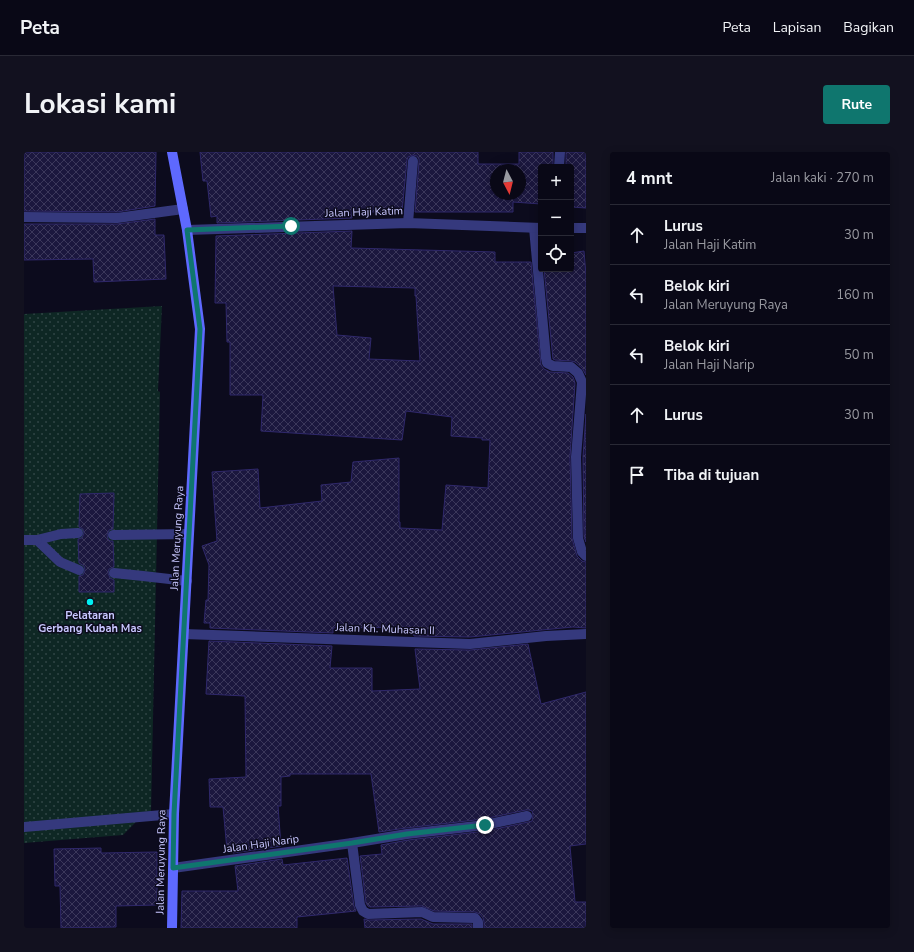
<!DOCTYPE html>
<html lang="id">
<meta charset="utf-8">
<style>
body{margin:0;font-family:"Nunito Sans",sans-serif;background:#12111f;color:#f1f3f6}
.controls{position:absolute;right:12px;top:12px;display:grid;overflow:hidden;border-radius:4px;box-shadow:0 2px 10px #0003}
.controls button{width:36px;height:36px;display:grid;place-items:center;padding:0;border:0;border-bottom:1px solid #292935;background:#090816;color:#f1f3f6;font:20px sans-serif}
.compass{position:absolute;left:466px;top:12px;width:36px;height:36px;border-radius:50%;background:#090816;box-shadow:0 2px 10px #0003;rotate:173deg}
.stop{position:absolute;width:12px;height:12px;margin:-9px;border:3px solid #0f766e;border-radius:50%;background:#fff}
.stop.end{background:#0f766e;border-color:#fff;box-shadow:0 1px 4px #0008}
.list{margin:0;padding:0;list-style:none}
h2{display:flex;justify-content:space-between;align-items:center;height:52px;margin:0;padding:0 16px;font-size:17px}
h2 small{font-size:13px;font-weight:400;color:#999aa1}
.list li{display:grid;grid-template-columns:26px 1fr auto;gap:12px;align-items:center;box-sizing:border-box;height:60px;padding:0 16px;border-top:1px solid #292935}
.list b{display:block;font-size:15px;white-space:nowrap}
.list p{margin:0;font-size:13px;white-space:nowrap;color:#999aa1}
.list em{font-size:13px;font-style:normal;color:#999aa1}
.icon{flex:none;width:22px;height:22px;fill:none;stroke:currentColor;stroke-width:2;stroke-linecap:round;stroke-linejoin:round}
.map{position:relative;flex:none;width:562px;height:776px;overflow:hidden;border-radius:4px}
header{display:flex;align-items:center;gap:24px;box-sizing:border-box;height:56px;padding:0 20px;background:#090816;border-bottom:1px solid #292935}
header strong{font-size:19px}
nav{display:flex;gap:22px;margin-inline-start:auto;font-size:14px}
.intro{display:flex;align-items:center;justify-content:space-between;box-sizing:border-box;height:96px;padding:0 24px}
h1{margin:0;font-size:28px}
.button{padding:10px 18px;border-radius:4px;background:#0f766e;color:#fff;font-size:14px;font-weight:700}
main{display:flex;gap:24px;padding:0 24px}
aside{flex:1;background:#090816;border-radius:4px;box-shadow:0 2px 10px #0003}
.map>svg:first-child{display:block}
.park{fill:url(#park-dots)}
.building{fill:url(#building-cross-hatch);stroke:#2f286b;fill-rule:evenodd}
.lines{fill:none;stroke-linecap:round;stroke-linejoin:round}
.service{stroke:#35397d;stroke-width:10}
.minor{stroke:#35397d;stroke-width:10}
.secondary{stroke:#5e69ff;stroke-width:10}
.route{stroke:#0f766e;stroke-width:5}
.poi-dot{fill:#00f0f2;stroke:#0c0b1d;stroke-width:1.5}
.labels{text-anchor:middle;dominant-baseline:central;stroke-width:3;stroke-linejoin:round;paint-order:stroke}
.street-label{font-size:11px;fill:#c8c7ff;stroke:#0c0b1d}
.poi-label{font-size:11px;font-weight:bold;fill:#c8c7ff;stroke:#0c0b1d}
</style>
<header>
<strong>Peta</strong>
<nav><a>Peta</a><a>Lapisan</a><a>Bagikan</a></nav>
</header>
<div class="intro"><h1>Lokasi kami</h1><a class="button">Rute</a></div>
<main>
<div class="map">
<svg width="562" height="776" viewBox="0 0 562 776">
<defs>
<pattern id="park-dots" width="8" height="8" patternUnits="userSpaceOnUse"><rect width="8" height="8" fill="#0e2724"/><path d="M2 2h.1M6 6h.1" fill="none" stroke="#304545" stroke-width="1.8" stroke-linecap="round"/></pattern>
<pattern id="building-cross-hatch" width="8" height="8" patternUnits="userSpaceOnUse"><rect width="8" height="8" fill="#1b173e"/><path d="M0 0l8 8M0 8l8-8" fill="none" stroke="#3b375b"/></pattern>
</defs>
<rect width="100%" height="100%" fill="#0c0b1d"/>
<polygon class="park" points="138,154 134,239 136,240 127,660 116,660 116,666 99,683 0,691 0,162"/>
<g class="building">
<polygon points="0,0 132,0 131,54 93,60 0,59"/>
<path d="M176,0h278v12h41v-12h34v15h-12v37l-28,-2v10h-98l4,-50v-3l-2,-3 -4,-1 -5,2 -1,3 -5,52h-50v6l-135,5v-7l-6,1 -4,-36h-4zM472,18h24v24h-24z"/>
<polygon points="542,0 562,0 562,56 547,55 547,15 542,15"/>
<polygon points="131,67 131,83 140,83 142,127 70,130 69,107 0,108 0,72 93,72"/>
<path d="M328,79l-1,17 144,4v10h36l10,103 3,4 6,3 18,1 5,4 2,6 -5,74 2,81 5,18 5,5 4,1v66l-13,-1 -103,10 -56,-1 -2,-9 -79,1v5l-123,-5v-5h-6l2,-23h2l1,-35 -7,-19 15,-5 -5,-69 46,-3 2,39 62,-7 -1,-16 30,-3 2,-20 46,-4v64h1v6l42,2 4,-45 42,3 2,-48h-8v-2l-31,-2 1,-19 -46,-6 -4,29 -141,-9 2,-36h-33v-53h-3l-1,-39h-11l1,-67zM309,134l82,2v8h1l4,65 -51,-2 2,-21 -34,-3z"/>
<polygon points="560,99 562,123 562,223 558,216 551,210 547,209 531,208 529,207 520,117 547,117 547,101"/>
<polygon points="562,262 562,390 560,385 559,305"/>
<polygon points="90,341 89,377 85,378 83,383 84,387 86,389 89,389 90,415 85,417 84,421 86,426 90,428 90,440 55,440 55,424 59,423 61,418 60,414 55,411 54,387 58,386 60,381 59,377 55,375 56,342"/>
<polygon points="185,489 308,494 306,516 348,516 348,539 396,537 391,497 446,498 504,492 517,552 562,540 562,692 546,694 551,750 562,750 562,776 460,776 460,770 459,766 456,762 451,760 410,759 398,754 346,755 344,754 342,751 336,704 358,702 357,693 384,688 462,679 504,670 508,669 509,663 508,659 505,658 502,658 460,667 382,676 355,680 347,622 266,622 266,624 257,625 257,654 254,654 257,694 209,701 208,697 203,698 199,655 186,655 185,627 222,625 221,544 182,542"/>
<polygon points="77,696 77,701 133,700 133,753 92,754 92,775 37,776 36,734 31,734 30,697"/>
<polygon points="323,706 330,754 332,759 273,765 273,776 157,776 158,739 214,739 211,714 258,707 259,713"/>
<polygon points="340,767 344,768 397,767 409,772 448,772 448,776 341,776"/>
</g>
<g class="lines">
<g class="service">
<polyline points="54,381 37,382 13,388 36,410 55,418"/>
<polyline points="89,383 164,382"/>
<polyline points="0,388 13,388"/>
<polyline points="90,421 119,424 163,429"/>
<polyline points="0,675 150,662"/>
</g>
<g class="minor">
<polyline points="535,15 536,0"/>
<polyline points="0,65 93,66 159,57"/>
<polyline points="384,71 389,9"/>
<polyline points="510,76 522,206 523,211 529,214 547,215 554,221 558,230 552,305 554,386 558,400 562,404"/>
<polyline points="547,76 562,76"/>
<polyline points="163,78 384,71 517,76"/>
<polyline points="160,482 446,492 522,484 562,482"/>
<polyline points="328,691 336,753 339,759 344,762 398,760 409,765 451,766 454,770 454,776"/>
<polyline points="149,716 328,691 383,682 461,673 503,664"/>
</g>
<polyline class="secondary" points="148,776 150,662 176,177 163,78 148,0"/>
</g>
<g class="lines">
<polyline class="route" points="267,74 163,78 176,177 150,662 149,716 328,691 383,682 461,673"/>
</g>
<circle class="poi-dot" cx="66" cy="450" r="4"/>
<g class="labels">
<g class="street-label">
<text transform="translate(340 60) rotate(-2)">Jalan Haji Katim</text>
<text transform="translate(153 386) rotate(-87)">Jalan Meruyung Raya</text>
<text transform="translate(361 477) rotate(2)">Jalan Kh. Muhasan II</text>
<text transform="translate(237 692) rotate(-8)">Jalan Haji Narip</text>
<text transform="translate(137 710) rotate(-89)">Jalan Meruyung Raya</text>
</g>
<g class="poi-label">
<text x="66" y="463">Pelataran<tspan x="66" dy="13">Gerbang Kubah Mas</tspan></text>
</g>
</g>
</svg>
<div class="controls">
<button>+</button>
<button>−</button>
<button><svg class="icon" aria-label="locate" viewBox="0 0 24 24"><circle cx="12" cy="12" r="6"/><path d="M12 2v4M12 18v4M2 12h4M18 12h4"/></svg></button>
</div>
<svg class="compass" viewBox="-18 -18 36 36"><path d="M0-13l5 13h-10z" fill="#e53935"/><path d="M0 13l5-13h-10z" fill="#999aa1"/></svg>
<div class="stop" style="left:267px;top:74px"></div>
<div class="stop end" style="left:461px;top:673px"></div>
</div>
<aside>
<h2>4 mnt<small>Jalan kaki · 270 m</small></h2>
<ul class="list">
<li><svg class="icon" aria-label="ahead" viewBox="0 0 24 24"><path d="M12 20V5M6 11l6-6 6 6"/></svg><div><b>Lurus</b><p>Jalan Haji Katim</p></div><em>30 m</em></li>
<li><svg class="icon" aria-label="left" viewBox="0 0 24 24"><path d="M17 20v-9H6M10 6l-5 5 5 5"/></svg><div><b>Belok kiri</b><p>Jalan Meruyung Raya</p></div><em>160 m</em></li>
<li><svg class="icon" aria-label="left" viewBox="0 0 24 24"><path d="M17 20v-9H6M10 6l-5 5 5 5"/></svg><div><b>Belok kiri</b><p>Jalan Haji Narip</p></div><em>50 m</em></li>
<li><svg class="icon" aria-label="ahead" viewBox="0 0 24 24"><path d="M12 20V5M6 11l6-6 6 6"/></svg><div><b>Lurus</b></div><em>30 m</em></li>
<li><svg class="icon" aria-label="arrive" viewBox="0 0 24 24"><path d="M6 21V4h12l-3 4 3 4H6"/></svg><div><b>Tiba di tujuan</b></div></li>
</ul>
</aside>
</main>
